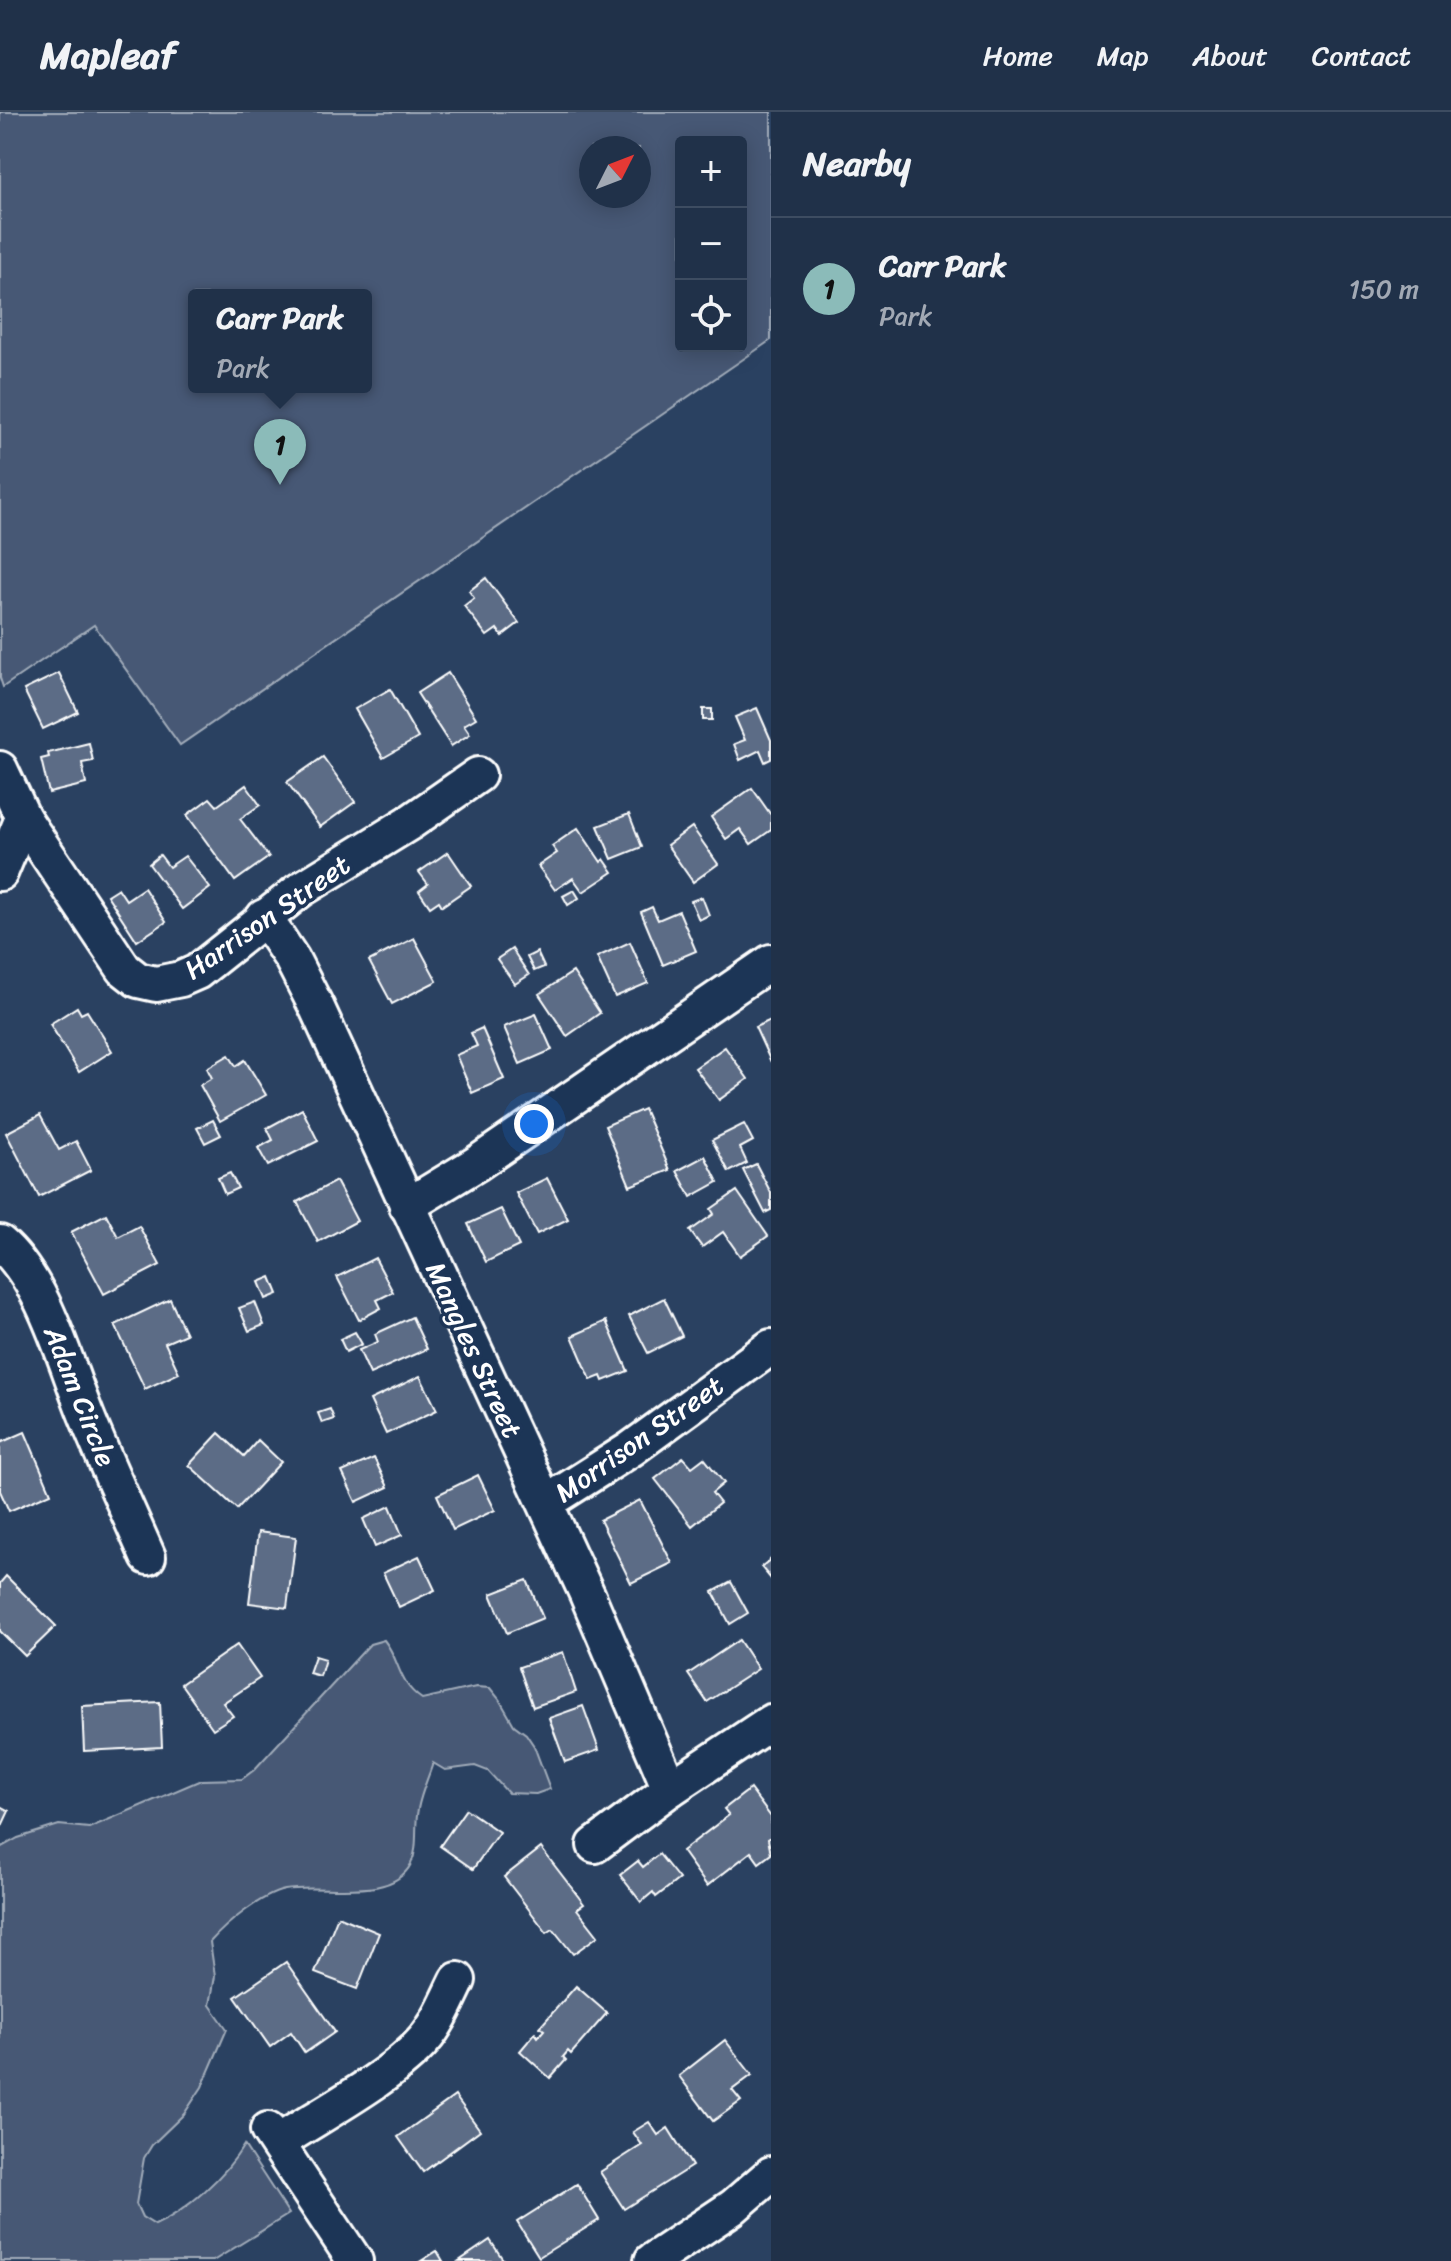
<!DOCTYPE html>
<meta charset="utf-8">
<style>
body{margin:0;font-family:Sriracha,sans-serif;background:#2d3d53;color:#f1f3f6}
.controls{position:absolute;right:24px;top:24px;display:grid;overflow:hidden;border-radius:8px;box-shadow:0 4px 20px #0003}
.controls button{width:72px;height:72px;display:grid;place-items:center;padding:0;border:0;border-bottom:2px solid #3d4c61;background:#203149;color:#f1f3f6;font:40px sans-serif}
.compass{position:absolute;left:579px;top:24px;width:72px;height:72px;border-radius:50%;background:#203149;box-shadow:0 4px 20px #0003;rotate:48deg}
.you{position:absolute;left:534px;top:1012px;width:28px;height:28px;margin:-20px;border:6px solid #fff;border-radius:50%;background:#1a73e8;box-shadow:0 0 0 12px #1a73e833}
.badge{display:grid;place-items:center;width:52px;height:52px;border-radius:50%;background:#8bbbb9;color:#111;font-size:26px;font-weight:700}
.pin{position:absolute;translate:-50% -66px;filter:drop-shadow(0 2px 4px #0008)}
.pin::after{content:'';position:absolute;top:42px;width:28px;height:24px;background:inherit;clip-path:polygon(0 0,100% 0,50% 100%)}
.popup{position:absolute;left:188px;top:177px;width:184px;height:104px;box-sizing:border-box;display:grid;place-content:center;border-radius:8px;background:#203149;filter:drop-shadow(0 2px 6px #0005);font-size:26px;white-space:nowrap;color:#a2a9b4}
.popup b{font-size:30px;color:#f1f3f6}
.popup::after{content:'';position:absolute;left:50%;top:100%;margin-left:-16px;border:16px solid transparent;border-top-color:#203149}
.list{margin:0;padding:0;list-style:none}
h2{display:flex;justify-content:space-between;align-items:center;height:104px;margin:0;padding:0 32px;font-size:34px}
h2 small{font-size:26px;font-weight:400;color:#a2a9b4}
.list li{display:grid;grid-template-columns:52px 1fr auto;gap:24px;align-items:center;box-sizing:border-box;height:144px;padding:0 32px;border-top:2px solid #3d4c61}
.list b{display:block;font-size:30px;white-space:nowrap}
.list p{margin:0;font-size:26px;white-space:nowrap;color:#a2a9b4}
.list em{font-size:26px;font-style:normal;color:#a2a9b4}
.icon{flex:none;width:44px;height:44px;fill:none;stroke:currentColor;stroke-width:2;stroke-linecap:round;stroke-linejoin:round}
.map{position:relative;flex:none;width:771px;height:2149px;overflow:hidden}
header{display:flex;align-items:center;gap:48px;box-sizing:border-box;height:112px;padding:0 40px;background:#203149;border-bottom:2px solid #3d4c61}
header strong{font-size:38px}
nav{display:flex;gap:44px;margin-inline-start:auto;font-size:28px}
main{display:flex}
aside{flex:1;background:#203149}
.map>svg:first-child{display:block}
.green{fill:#465975;stroke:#a2acba;stroke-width:2;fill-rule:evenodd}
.building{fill:#5b6c86;stroke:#fff;stroke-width:2}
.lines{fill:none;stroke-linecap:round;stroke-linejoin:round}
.street-casing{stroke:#fff;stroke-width:40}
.street{stroke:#1d3557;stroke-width:34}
.labels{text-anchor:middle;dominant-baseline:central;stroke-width:7;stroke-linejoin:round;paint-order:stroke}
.street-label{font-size:28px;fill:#fff;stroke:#1d3557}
</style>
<header>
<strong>Mapleaf</strong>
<nav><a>Home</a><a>Map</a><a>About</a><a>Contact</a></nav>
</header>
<main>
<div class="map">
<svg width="771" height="2149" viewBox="0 0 771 2149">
<rect width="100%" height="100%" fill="#2a4161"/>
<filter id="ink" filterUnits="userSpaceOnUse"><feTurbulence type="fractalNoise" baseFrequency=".0125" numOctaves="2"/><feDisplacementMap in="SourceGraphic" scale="16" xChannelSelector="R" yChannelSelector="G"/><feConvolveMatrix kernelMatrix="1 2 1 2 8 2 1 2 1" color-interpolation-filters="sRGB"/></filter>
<g filter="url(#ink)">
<g class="green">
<path d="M0,0h771v228l-591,405 -86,-120 -91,62 -3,-9zM681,30h60v204h-60zM591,36h48v48h-48zM194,183h172v92h-172z"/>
<path d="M384,1528c17,21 12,41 38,59l54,-12 14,1 9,11 15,26 12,9 8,12 16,43 -14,5 -28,-1 -20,-22 -13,-5 -30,4 -12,-7c-5,15 -12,30 -15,46 -4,18 1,38 -7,55 -20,39 -89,19 -126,26 -24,5 -58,33 -75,52l5,34 -5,29 17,24 -25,58 -18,27 -32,31 -8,13 -8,46 6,13 13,8c32,-14 71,-50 89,-80l45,69 -76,47h-213v-413l18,-10 41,-13 30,3 112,-48 41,-1 12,-9 116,-126z"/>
</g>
<g class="building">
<polygon points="486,466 519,511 502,524 497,517 487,524 464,494 474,486 469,479"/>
<polygon points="59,561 78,600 43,617 24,578"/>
<polygon points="448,561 476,606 464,613 470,622 451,634 417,581"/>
<polygon points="390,577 418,626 383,646 355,597"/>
<polygon points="757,596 771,628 771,647 765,650 760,638 740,648 734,632 745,628 735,605"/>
<rect x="703" y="597" width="9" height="11"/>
<polygon points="89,631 93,649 82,651 86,672 49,681 41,647 49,645 48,641"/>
<polygon points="323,645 355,690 320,715 287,670"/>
<polygon points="246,673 260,693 240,707 269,745 235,769 187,703 210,686 217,694"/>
<polygon points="752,676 771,703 771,718 751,732 740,717 726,727 711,705"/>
<polygon points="629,702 642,735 612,747 598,714"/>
<polygon points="692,715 718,752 693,770 667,733"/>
<polygon points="578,716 601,750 604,747 613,760 583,780 573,766 555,778 538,754 557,741 552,734"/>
<polygon points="448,740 471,774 442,794 439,789 430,795 419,779 428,772 419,760"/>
<polygon points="160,743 169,755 185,744 210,776 182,797 149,752"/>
<polygon points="118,776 126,788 144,776 166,810 137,829 107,783"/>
<polygon points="574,778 579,786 568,793 563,784"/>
<polygon points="702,785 709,803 699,808 691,789"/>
<polygon points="652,795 658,808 679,799 696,839 663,853 641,800"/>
<polygon points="414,826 437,869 392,892 369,849"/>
<polygon points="630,830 648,871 615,885 597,845"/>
<polygon points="512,837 529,863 515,872 497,847"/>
<polygon points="537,840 544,855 534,859 527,845"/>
<polygon points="573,860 600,901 567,924 539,882"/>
<polygon points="77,895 81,902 87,899 112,939 79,960 50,912"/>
<polygon points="536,902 552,938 520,952 504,915"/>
<polygon points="771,908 771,950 755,915"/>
<polygon points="482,916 504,967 472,981 456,943 477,934 471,921"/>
<polygon points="725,935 748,967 719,988 695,956"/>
<polygon points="229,943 236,954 245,948 266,983 220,1009 200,973 212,966 207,956"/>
<polygon points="302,997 318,1029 268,1054 258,1036 273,1028 267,1016"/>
<polygon points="644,997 670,1058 630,1074 605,1014"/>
<polygon points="40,1003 59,1038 76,1029 91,1058 39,1085 6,1021"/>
<polygon points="213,1008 221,1023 205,1031 197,1016"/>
<polygon points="744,1012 753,1029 740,1036 747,1051 729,1060 712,1028"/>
<polygon points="705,1044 718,1070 691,1085 677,1059"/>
<polygon points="756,1052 771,1081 771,1098 765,1101 743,1058"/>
<polygon points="230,1061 238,1076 225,1082 218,1066"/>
<polygon points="547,1066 568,1107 537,1122 516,1081"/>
<polygon points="336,1069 357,1109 318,1130 297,1090"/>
<polygon points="737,1079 768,1124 740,1144 723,1120 702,1135 690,1119 714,1102 711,1097"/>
<polygon points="501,1097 519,1134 486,1150 468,1112"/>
<polygon points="106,1102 118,1125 139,1114 160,1153 104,1182 71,1120"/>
<polygon points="375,1146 393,1180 377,1188 381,1196 359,1208 337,1165"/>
<polygon points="271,1165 278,1182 266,1187 259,1170"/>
<polygon points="664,1186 682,1224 648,1241 629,1204"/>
<polygon points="170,1187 186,1222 165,1231 179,1261 145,1277 115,1213"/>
<polygon points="255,1190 264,1213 249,1219 239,1196"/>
<polygon points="412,1205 427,1237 370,1262 359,1238 378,1230 375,1222"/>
<polygon points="606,1209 628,1259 603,1269 601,1264 591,1268 572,1224"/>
<polygon points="355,1220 362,1232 346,1240 340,1227"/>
<polygon points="420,1264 437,1298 386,1322 370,1288"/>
<polygon points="330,1297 334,1307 322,1311 318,1301"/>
<polygon points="25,1320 51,1381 9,1399 0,1379 0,1331"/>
<polygon points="219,1321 244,1344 258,1328 281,1350 237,1397 189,1353"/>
<polygon points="683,1345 692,1355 704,1346 724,1371 712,1381 720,1391 692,1414 655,1367"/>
<polygon points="374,1346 388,1375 356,1390 342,1360"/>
<polygon points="478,1363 495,1398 453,1418 437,1383"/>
<polygon points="640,1388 672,1451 631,1471 600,1408"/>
<polygon points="390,1394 402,1423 375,1435 363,1407"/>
<polygon points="258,1420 296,1425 287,1496 249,1491"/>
<polygon points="419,1444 435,1478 399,1495 383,1461"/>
<polygon points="771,1447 771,1467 761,1455"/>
<polygon points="6,1464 56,1514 25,1544 0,1519 0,1471"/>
<polygon points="527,1468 543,1506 507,1521 491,1482"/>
<polygon points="731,1470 748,1501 730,1512 713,1480"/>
<polygon points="739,1528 758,1557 707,1590 688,1562"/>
<polygon points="237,1533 260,1566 223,1591 233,1604 213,1617 181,1572"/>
<polygon points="563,1540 576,1580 533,1595 519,1555"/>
<polygon points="315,1544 325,1547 320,1564 309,1561"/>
<polygon points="160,1590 162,1635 84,1639 82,1594"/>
<polygon points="583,1594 599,1638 565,1650 549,1606"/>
<polygon points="750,1677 771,1705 771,1725 768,1727 771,1742 759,1751 751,1740 707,1774 682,1739 729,1703 724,1697"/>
<polygon points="0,1694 9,1699 2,1714 0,1713"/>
<polygon points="466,1697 499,1720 473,1757 440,1734"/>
<polygon points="541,1736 584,1792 577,1797 598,1824 573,1842 553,1817 547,1821 504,1765"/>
<polygon points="659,1742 679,1767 656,1785 653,1780 641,1790 620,1763 638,1749 643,1755"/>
<polygon points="338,1804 379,1821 357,1877 315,1861"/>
<polygon points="286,1850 335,1920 305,1941 291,1920 270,1935 235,1885"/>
<polygon points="576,1874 607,1901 571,1942 568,1939 563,1945 566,1948 550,1966 520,1939 535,1921 538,1925 544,1918 540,1915"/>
<polygon points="725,1928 752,1963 732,1978 741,1989 713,2009 679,1964"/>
<polygon points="455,1984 480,2018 423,2060 398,2025"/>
<polygon points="649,2010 658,2023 668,2016 692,2054 624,2097 600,2060 642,2033 633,2020"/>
<polygon points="577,2072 599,2108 539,2145 517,2110"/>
<polygon points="490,2128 504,2149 459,2149"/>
<polygon points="437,2139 443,2149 421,2149"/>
</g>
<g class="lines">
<defs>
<g id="street">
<polyline points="0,657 23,706 0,761"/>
<polyline points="23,706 124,857 138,868 156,872 181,867 197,860 300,778 409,711 478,663"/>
<polyline points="264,805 292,847 317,896 587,1482 670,1677"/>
<polyline points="407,1094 476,1052 771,850"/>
<path d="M0,1131c44,37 65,120 87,174 19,47 41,94 61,140"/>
<polyline points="546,1391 631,1337 771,1235"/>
<polyline points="595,1733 670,1677 771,1610"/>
<polyline points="268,2018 355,2149"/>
<path d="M277,2031c43,-28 115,-66 147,-103 15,-17 24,-40 34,-60"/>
<polyline points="652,2149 733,2095 771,2062"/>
</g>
</defs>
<use href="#street" class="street-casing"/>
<use href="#street" class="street"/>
</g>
</g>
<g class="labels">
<g class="street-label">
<text transform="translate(267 805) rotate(-35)">Harrison Street</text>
<text transform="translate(474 1238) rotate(65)">Mangles Street</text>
<text transform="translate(80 1284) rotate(68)">Adam Circle</text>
<text transform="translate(639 1327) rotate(-35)">Morrison Street</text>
</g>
</g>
</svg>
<div class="controls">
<button>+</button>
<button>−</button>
<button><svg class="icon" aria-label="locate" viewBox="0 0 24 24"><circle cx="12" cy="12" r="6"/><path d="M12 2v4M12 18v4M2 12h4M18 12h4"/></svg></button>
</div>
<svg class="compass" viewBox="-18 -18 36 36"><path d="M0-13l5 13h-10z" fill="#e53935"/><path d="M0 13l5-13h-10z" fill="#a2a9b4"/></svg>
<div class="you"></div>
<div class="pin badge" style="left:280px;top:373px">1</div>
<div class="popup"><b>Carr Park</b>Park</div>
</div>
<aside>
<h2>Nearby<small></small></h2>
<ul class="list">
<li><span class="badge">1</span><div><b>Carr Park</b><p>Park</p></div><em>150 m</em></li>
</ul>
</aside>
</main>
